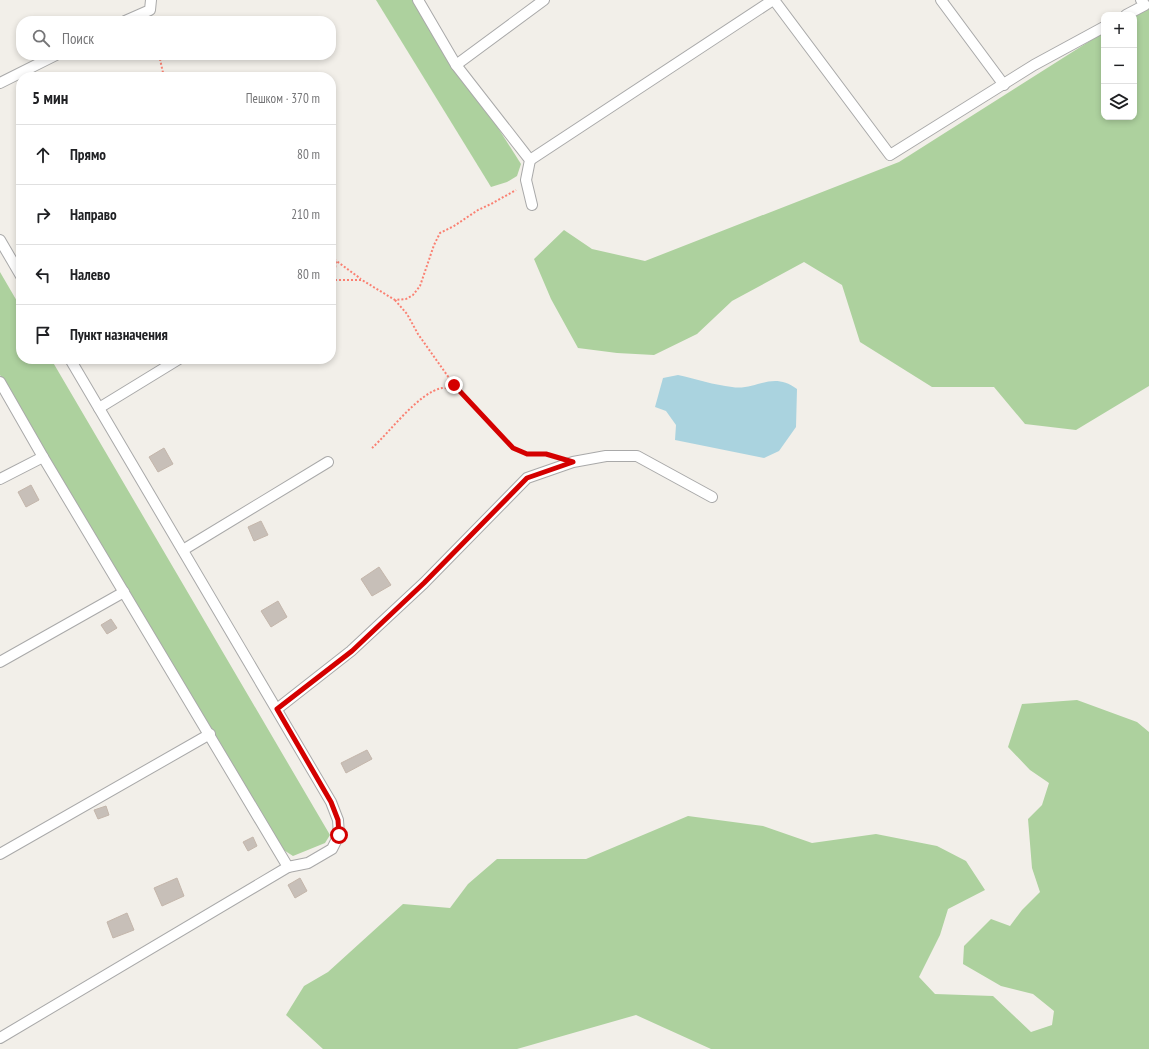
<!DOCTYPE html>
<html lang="ru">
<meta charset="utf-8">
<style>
body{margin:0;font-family:"PT Sans Narrow",sans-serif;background:#f2f2f2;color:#202124}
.controls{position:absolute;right:12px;top:12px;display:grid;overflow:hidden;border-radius:8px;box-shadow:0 2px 6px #0003}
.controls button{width:36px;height:36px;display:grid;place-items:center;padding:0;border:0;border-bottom:1px solid #e0e0e0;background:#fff;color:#202124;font:20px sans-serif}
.stop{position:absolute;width:12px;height:12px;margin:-9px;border:3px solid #d40000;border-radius:50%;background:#fff}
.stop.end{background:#d40000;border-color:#fff;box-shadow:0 1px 4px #0008}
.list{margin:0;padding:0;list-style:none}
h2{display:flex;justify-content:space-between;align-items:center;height:52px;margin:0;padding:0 16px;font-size:17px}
h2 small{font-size:13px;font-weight:400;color:#757577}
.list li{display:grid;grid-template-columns:26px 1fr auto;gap:12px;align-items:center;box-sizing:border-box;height:60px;padding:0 16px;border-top:1px solid #e0e0e0}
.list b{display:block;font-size:15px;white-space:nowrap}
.list em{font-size:13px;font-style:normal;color:#757577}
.icon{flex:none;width:22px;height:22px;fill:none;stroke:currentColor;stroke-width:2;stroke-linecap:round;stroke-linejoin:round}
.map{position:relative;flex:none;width:1149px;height:1049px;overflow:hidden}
.search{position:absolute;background:#fff;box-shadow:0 2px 6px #0003;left:16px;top:16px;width:320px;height:44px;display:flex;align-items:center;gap:10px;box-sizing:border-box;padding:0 14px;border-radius:16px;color:#757577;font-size:15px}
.panel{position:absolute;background:#fff;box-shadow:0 2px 6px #0003;left:16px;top:72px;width:320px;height:292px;border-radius:16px}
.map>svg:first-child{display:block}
.forest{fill:#add19e}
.water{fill:#aad3df}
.building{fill:#c7bfb8;stroke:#c4b6ab}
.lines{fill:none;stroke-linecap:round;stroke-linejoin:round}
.street-casing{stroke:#a9a9a9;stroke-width:12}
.path{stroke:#fa8072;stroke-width:2;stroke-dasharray:2 2;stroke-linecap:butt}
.street{stroke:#fff;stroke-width:10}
.route{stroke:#d40000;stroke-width:5}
</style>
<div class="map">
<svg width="1149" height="1049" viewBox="0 0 1149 1049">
<rect width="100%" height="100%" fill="#f2efe9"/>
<g class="forest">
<polygon points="376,0 417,0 521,164 517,176 507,182 491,187"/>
<polygon points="1149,3 1149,386 1076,430 1025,424 994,387 932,387 860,342 842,285 804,262 732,301 697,334 654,355 617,353 578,348 551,299 534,259 564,230 592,249 645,261 899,162 1104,32 1104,117 1134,117 1134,15"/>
<polygon points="0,272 21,308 21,359 51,359 330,835 325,843 293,856 279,847 0,375"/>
<polygon points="1077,700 1137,722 1149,732 1149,1049 711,1049 636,1015 517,1049 323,1049 286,1015 304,986 328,972 403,904 450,908 468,884 497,859 586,859 688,816 763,826 812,843 876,834 937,846 966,861 985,890 948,909 940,935 919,977 935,994 993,996 1031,1032 1052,1025 1054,1011 1033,994 1001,986 963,964 964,946 991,919 1010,926 1022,910 1040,892 1032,868 1028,819 1042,805 1049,783 1030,770 1008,747 1022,704"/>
</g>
<path class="water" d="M678,375c18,4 36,10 54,12 24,4 40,-17 65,2l-1,38 -17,24 -15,7 -89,-18 1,-15 -10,-14 -11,-4 8,-29z"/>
<g class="building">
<polygon points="164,448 173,464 158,472 149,457"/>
<polygon points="31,485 39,500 26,507 18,492"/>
<polygon points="261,521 268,535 254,541 248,527"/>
<polygon points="379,567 391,585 372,596 361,579"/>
<polygon points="278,601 287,617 271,627 261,611"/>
<polygon points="111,619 117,628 107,634 101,625"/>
<polygon points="367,750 372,759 346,773 341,763"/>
<polygon points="106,806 109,815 98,819 94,810"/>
<polygon points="253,837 257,846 248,851 243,842"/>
<polygon points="177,878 184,896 162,906 154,888"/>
<polygon points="300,878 307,891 295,898 288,885"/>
<polygon points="127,913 134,930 113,938 107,922"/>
</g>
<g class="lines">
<defs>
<g id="street">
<polyline points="418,0 456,65 530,160 526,180 532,205"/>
<polyline points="774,0 890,155 1034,65 1104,27"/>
<polyline points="941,0 1004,85"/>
<polyline points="1126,15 1145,5 1141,0"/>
<polyline points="125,21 150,10 151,0"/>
<polyline points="456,65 544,0"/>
<polyline points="0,83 56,55"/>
<polyline points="530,160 773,0"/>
<polyline points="0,240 21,276"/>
<polyline points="0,382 43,457 288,867"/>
<polyline points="99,408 179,359"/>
<polyline points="0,479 43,457"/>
<polyline points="183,550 328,462"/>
<polyline points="0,662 124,592"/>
<polyline points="277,709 351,651 424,583 527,478 573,462 606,456 637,456 712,497"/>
<polyline points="0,854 210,734"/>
<polyline points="0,1038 288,867 308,863 332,849 339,835 338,820 331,802 70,359"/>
</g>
</defs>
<use href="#street" class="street-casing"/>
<g class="path">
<polyline points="159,55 164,77"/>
<polyline points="331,257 361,279"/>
<polyline points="331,274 335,269 336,261"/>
<polyline points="331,280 362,280 395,300 406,299 413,295 420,286 434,245 440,233 454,226 478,210 491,204 516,190"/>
<polyline points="395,300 407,314 418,334 454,385 513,448 527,454 546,454 556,457"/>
<path d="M372,448c18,-16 46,-55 70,-60 5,-1 12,3 17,4"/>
</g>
<use href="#street" class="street"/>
</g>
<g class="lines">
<polyline class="route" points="339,835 338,820 331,802 277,709 352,651 424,583 527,478 573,462 546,454 527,454 513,448 454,385"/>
</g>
</svg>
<div class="controls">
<button>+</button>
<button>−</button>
<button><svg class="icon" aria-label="layers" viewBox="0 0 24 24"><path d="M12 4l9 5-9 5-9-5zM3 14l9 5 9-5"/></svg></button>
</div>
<div class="stop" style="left:339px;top:835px"></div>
<div class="stop end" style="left:454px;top:385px"></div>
<div class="search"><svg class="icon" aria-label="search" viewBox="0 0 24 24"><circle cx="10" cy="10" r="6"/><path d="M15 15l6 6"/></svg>Поиск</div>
<section class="panel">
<h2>5 мин<small>Пешком · 370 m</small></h2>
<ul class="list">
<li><svg class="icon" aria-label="ahead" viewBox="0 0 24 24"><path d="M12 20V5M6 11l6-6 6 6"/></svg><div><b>Прямо</b></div><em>80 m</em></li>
<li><svg class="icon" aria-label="right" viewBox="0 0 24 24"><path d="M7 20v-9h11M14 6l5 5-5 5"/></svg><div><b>Направо</b></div><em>210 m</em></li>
<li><svg class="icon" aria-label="left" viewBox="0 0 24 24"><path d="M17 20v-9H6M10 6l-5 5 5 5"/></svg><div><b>Налево</b></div><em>80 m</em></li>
<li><svg class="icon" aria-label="arrive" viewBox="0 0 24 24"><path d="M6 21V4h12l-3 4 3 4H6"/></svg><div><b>Пункт назначения</b></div></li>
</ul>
</section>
</div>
